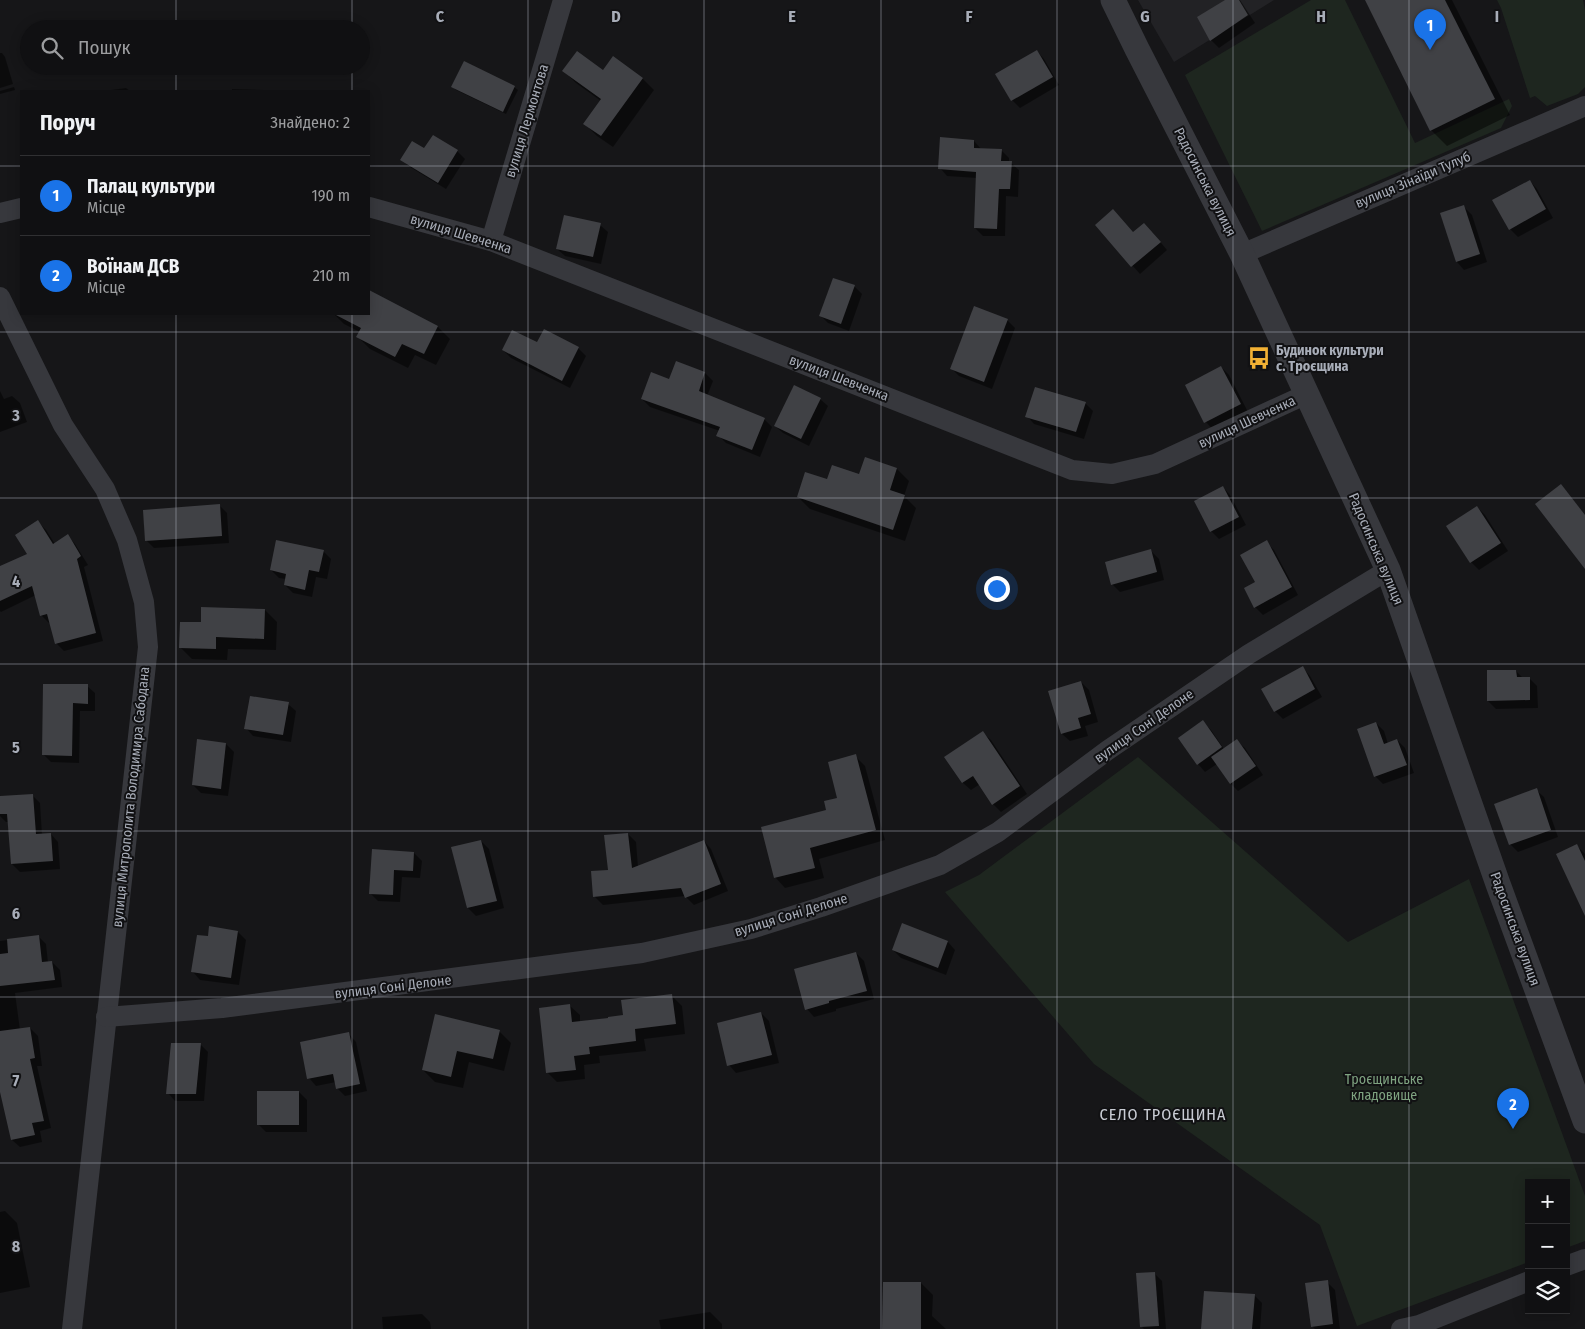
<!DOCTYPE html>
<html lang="uk">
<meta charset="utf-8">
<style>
body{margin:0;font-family:"Fira Sans Condensed",sans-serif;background:#1e1e20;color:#f1f3f6}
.controls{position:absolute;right:15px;bottom:15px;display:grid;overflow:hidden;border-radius:0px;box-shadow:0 2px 12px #0003}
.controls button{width:45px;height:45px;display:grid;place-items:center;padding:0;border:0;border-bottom:1px solid #303032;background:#101012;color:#f1f3f6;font:25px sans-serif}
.you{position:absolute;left:996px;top:588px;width:18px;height:18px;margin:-12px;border:4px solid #fff;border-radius:50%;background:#1a73e8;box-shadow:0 0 0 8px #1a73e833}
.badge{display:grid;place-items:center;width:32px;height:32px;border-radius:50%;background:#1a73e8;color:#fff;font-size:16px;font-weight:700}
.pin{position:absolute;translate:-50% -41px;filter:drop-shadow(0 1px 2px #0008)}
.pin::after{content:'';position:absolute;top:26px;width:18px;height:15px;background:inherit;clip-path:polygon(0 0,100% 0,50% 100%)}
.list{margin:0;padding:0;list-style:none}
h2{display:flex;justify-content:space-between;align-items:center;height:65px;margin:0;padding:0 20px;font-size:21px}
h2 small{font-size:16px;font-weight:400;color:#9c9d9f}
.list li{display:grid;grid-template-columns:32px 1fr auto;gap:15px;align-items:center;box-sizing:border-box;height:80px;padding:0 20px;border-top:1px solid #303032}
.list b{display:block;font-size:19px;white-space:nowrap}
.list p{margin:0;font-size:16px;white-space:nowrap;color:#9c9d9f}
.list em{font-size:16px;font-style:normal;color:#9c9d9f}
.icon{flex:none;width:28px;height:28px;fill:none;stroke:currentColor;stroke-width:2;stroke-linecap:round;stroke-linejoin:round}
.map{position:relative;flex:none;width:1585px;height:1329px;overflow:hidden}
.search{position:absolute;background:#101012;box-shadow:0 2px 12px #0003;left:20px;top:20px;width:350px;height:55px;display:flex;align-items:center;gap:12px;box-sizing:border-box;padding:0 18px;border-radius:28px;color:#9c9d9f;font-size:19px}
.panel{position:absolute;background:#101012;box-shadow:0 2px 12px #0003;left:20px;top:90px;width:350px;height:225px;border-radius:0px}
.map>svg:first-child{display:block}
.built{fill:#222225}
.green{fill:#1e261f}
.shadow{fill:#0007}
.building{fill:#404145}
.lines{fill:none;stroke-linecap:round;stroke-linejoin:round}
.minor{stroke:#37383d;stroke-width:20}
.tertiary{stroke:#37383d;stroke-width:25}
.grid{fill:none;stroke:#a8adb8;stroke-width:1;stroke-opacity:0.55}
.labels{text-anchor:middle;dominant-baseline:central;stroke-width:4;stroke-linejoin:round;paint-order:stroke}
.street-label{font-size:14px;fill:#a8adb8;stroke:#111113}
.poi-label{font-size:14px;font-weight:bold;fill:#a8adb8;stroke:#111113;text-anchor:start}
.park-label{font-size:14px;fill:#7fa381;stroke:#111113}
.quarter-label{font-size:16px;letter-spacing:1px;fill:#c9ccd4;stroke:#111113}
.grid-label{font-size:16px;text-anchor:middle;font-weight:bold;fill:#a8adb8;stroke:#111113;stroke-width:4;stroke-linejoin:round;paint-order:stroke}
</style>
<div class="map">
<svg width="1585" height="1329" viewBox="0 0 1585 1329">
<rect width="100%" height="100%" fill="#161618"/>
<polygon class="built" points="1138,0 1274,0 1174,62"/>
<g class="green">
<polygon points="1311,0 1345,0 1415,143 1509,99 1512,106 1501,128 1262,231 1185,75"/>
<polygon points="1497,0 1583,0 1585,10 1585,87 1578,94 1547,106 1535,96 1530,98 1501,8"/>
<polygon points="1138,757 1348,942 1469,879 1585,1196 1585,1241 1566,1248 1566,1183 1529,1183 1529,1262 1357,1326 1320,1225 1094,1064 945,892 979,875"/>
</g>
<g class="shadow">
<polygon points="1228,0 1240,0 1255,23 1219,48 1211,40"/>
<polygon points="1371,0 1452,0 1510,115 1447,146 1431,130"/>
<polygon points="1037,51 1044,59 1059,85 1020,108 1012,100"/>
<polygon points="0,53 2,53 5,57 13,84 0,88"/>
<polygon points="564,71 603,71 642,78 654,90 613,147 597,136 585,124 601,101 576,83"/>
<polygon points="14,87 15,90 0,94 0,91"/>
<polygon points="453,87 514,87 518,90 506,114 456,90"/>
<polygon points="126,88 130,91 104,91"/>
<polygon points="232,89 264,90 265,91 232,91"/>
<polygon points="974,141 982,150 1001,150 1009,158 1009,163 1011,163 1019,170 1018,197 1006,196 1005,236 983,236 975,228 977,178 947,176 940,168"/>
<polygon points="425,150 457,151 465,159 446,189 410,167 402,160"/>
<polygon points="1530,181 1537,189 1553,218 1518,237 1510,229"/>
<polygon points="1464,207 1472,215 1487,262 1464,270 1457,262"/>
<polygon points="600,225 608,232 601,264 565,256 557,249"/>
<polygon points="1097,226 1134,233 1152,232 1167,250 1140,274"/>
<polygon points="834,279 855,287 862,294 849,331 828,323 820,315"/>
<polygon points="369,292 438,327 450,339 436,365 415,355 408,368 370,349 358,337 360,332 344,324 334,314 369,314"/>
<polygon points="1007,320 1015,328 992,389 959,376 951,368"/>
<polygon points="538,344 578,348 586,356 570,388 511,358 503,350"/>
<polygon points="676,363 705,373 713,381 707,396 764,419 772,427 760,457 726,443 718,435 720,431 650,407 642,399 670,380"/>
<polygon points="1221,367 1229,375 1248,412 1213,430 1206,422"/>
<polygon points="0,391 4,399 12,396 20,403 27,422 0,432"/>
<polygon points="820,399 828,406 809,446 783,433 775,426"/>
<polygon points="1085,403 1093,411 1084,439 1034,424 1027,416"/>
<polygon points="866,459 897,469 909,481 904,496 916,508 905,541 810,509 798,497 828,480 860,476"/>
<polygon points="1223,487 1230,495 1246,525 1219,539 1211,531"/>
<polygon points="219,505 227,513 229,543 154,548 146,540"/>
<polygon points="1477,507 1485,515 1508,551 1479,570 1471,562"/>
<polygon points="38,522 46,530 55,544 68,536 75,544 88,565 84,567 103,641 64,651 56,643 51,622 49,623 41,615 36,595 1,612 0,611 0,568 29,554"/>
<polygon points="1266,542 1274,550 1298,595 1263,615 1255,607 1256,583"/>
<polygon points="323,551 331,559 327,579 316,577 312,597 293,593 285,585 286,579 279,578 271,570"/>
<polygon points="1151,551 1159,559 1164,580 1120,592 1112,584"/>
<polygon points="265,610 277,622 276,650 228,649 227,660 192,659 180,647 202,624"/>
<polygon points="1303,668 1310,676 1322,697 1283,719 1275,711"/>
<polygon points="1516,671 1523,678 1529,678 1537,686 1538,708 1496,709 1488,701"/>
<polygon points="1081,682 1089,690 1098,722 1085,726 1088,736 1070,741 1062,734"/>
<polygon points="44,685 87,686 95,693 95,711 80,711 79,763 51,762 43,754"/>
<polygon points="288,704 296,711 291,742 253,736 246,728"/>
<polygon points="1203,722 1211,730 1224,749 1237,741 1245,748 1263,775 1238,791 1231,784 1217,764 1205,772 1198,764"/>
<polygon points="1376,723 1384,731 1388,744 1397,740 1405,748 1414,773 1383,784 1375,776"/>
<polygon points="983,733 991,740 1027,794 1001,812 993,804 980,784 971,790 963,783 946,758"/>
<polygon points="226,744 234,752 228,796 201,793 193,785"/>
<polygon points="855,756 865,766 885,840 819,859 824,878 785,888 775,877 839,798"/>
<polygon points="1536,790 1544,797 1558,837 1518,852 1510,844"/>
<polygon points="32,795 40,803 42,835 51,834 58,842 60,869 20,872 12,864 9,822 6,822 0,816 0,797"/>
<polygon points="628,834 636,842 638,867 704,841 711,849 728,891 694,905 685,896 603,905 595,897 592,873 609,871"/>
<polygon points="481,841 489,849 504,908 476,916 468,908 453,848"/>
<polygon points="1577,846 1585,854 1585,893"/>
<polygon points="373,850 414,853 422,861 420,878 402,877 400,902 378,901 370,893"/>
<polygon points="238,932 246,940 239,985 200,980 193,972 209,937"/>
<polygon points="38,936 46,944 48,963 52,962 60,970 62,987 15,993 20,1030 30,1028 38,1036 42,1066 37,1066 51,1128 40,1131 42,1142 20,1147 12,1140 0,1086 0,941"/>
<polygon points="948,942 955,950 946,975 901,958 893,950"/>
<polygon points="856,953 864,961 874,999 836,1009 836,1011 814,1017 807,1009"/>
<polygon points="672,996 682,1006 685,1034 644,1039 646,1051 599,1056 600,1063 584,1065 585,1079 557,1082 547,1072 570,1006 580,1015 580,1022 624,1016"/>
<polygon points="761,1013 769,1021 779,1063 736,1073 729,1065"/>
<polygon points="436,1016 499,1031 511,1043 504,1071 469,1062 463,1088 435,1082 423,1070"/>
<polygon points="349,1034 356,1042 367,1091 345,1096 337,1088 336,1082 316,1086 309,1078"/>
<polygon points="200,1044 208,1052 204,1101 175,1101 168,1093"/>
<polygon points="299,1092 307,1100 307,1132 266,1132 258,1124"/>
<polygon points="5,1211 17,1223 30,1287 0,1293 0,1212"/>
<polygon points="1154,1273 1162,1281 1166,1329 1144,1329 1142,1327"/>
<polygon points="1327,1282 1335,1290 1340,1329 1315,1329 1312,1326"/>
<polygon points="921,1283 933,1295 932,1316 946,1329 883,1329"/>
<polygon points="1254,1295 1262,1303 1260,1329 1202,1329"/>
<polygon points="710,1312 722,1324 722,1329 661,1329 659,1320"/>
<polygon points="422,1314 430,1322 431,1329 383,1329 382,1317"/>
</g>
<g class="building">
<polygon points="1225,0 1239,0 1248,15 1210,41 1197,17"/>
<polygon points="1365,0 1445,0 1495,99 1430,131"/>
<polygon points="1037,50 1053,77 1011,101 995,74"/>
<polygon points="577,51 603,70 613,56 643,78 601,136 583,124 601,99 562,71"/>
<polygon points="464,61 515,86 503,112 451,87"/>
<polygon points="433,135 458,150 438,183 400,160 412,141 424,148"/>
<polygon points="940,137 974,140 974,148 1002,149 1001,161 1012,161 1010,189 999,189 997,229 974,228 976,172 938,169"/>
<polygon points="1530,180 1546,209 1509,230 1492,200"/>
<polygon points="1464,205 1480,254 1456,262 1440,213"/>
<polygon points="1113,209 1133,232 1144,223 1161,242 1131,267 1095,225"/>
<polygon points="564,215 601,223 593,257 556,249"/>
<polygon points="833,278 855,285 841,324 819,316"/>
<polygon points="369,290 438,326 424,354 402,344 395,357 356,337 361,328 334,314 369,314"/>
<polygon points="974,306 1008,319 984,382 950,369"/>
<polygon points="544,329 579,347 562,381 502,350 512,330 537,342"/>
<polygon points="676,361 705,372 699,391 765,418 752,450 716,436 720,427 641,399 651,372 669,379"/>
<polygon points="1221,366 1241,404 1204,423 1185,385"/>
<polygon points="794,385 821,398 801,439 774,426"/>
<polygon points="1035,387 1086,402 1076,432 1025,417"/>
<polygon points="865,457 897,468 890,490 905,495 893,530 797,497 805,472 827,479 832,465 859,474"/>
<polygon points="1561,484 1585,515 1585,569 1535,504"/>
<polygon points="1223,486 1239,517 1210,532 1194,501"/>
<polygon points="220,504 222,536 145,541 143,510"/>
<polygon points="1477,506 1501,543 1470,563 1446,526"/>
<polygon points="38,520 53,544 68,534 81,556 77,559 96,633 55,644 47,614 40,616 32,586 0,601 0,566 27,554 15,535"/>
<polygon points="276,540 324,550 319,572 309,570 305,590 284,585 286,574 270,570"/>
<polygon points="1267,540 1292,587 1254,608 1244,588 1255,582 1240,555"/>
<polygon points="1151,549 1157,572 1111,585 1105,562"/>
<polygon points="201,607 265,609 264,639 216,637 216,649 179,648 180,622 201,622"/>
<polygon points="1303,666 1315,689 1274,712 1261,689"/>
<polygon points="1487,670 1516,670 1517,677 1530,677 1530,700 1487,701"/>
<polygon points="1081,681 1091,714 1078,718 1081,728 1061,734 1048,691"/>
<polygon points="43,684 88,684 88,704 73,703 72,756 42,755"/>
<polygon points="250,696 289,702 283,735 244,729"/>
<polygon points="1203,720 1222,747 1197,765 1178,738"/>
<polygon points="1376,722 1384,744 1397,739 1407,765 1374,777 1357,729"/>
<polygon points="983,731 1020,786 992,805 973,776 962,783 944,757"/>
<polygon points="197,739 226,743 221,789 192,785"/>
<polygon points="1237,739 1256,766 1230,784 1211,757"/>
<polygon points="856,754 876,830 810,848 815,868 774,878 761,827 826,810 824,801 837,798 828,762"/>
<polygon points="1537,788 1551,830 1509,845 1494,804"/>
<polygon points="33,794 36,834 51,833 53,861 11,864 7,814 0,814 0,796"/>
<polygon points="628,833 632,868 704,840 721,884 685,898 681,888 593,897 591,871 608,870 604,835"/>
<polygon points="481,840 497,901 467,908 451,847"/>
<polygon points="1577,844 1585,861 1585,916 1556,854"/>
<polygon points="372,849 414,852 413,871 394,870 393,895 369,894"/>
<polygon points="902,923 948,941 938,968 892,950"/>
<polygon points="209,926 238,931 231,978 191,972 197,935 208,936"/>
<polygon points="39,935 42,962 52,961 55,980 0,986 0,954 8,953 7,939"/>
<polygon points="856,952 867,991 829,1001 829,1003 805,1010 794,969"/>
<polygon points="672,994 676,1024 635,1029 636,1041 589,1047 590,1054 574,1056 576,1070 546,1073 539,1008 570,1004 572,1022 608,1018 608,1017 623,1015 621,1000"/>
<polygon points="761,1012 772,1055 727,1066 717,1023"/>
<polygon points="435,1014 500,1030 493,1059 457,1051 451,1077 422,1070"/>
<polygon points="30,1027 35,1058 30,1059 44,1121 32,1123 35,1135 11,1140 0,1092 0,1031"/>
<polygon points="349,1032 360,1084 336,1089 333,1074 307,1079 300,1042"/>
<polygon points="171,1043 201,1043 196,1094 166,1094"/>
<rect x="257" y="1091" width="42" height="34"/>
<polygon points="1155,1272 1159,1326 1140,1327 1136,1273"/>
<polygon points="1328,1280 1333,1324 1311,1327 1305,1283"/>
<polygon points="883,1282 921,1282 921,1329 882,1329"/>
<polygon points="1204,1291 1255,1294 1252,1329 1201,1329"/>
</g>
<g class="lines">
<g class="minor">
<polyline points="369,207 491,241 1072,470 1112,474 1155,464 1307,394"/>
<polyline points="0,213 21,208"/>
<polyline points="491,241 563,0"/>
<polyline points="1242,254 1585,106"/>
<polyline points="0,297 63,425 105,489 127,540 144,602 148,647 72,1329"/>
<polyline points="106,1017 222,1008 642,953 751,929 821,907 940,865 998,832 1108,750 1249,654 1388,570"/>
<polyline points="1566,1266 1585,1259"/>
<polyline points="1401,1329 1419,1325 1529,1281"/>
</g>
<polyline class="tertiary" points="1113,0 1137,49 1242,254 1388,570 1498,884 1585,1121"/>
</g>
<path class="grid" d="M176,0v29M352,0v29M528,0v1329M704,0v1329M881,0v1329M1057,0v1329M1233,0v1329M1409,0v1329M176,66v25M352,66v25M0,166h21M369,166h1216M176,314v1015M352,314v1015M0,332h1585M0,498h1585M0,664h1585M0,831h1585M0,997h1585M0,1163h1585"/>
<defs>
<symbol id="bus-bare" viewBox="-9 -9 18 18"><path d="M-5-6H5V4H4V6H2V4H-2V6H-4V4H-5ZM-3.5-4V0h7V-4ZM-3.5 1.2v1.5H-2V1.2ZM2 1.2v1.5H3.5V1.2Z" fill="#f2b134" stroke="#111113" stroke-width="2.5" paint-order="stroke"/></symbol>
</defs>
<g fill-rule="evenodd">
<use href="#bus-bare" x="1243" y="342" width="32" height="32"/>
</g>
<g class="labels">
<g class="street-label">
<text transform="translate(527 121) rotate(-73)">вулиця Лермонтова</text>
<text transform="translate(1413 180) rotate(-23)">вулиця Зінаїди Тулуб</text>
<text transform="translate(1205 182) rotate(63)">Радосинська вулиця</text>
<text transform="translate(461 234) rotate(17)">вулиця Шевченка</text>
<text transform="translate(839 378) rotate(21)">вулиця Шевченка</text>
<text transform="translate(1247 422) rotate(-25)">вулиця Шевченка</text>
<text transform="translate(1376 549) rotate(67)">Радосинська вулиця</text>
<text transform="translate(1144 726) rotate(-35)">вулиця Соні Делоне</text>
<text transform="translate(131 797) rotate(-84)">вулиця Митрополита Володимира Сабодана</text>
<text transform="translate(791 915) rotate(-17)">вулиця Соні Делоне</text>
<text transform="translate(1515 929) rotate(70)">Радосинська вулиця</text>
<text transform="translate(393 987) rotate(-7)">вулиця Соні Делоне</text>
</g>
<g class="poi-label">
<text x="1276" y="350">Будинок культури<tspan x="1276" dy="16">с. Троєщина</tspan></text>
</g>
<g class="park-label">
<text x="1384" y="1079">Троєщинське<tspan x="1384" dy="16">кладовище</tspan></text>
</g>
<g class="quarter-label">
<text x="1163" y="1114">СЕЛО ТРОЄЩИНА</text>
</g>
</g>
<g class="grid-label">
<text x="440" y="22">C</text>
<text x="616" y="22">D</text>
<text x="792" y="22">E</text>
<text x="969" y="22">F</text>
<text x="1145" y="22">G</text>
<text x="1321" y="22">H</text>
<text x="1497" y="22">I</text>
<text x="16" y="421">3</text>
<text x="16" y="587">4</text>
<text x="16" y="753">5</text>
<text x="16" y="919">6</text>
<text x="16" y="1086">7</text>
<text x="16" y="1252">8</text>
</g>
</svg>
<div class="controls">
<button>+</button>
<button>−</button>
<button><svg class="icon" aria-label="layers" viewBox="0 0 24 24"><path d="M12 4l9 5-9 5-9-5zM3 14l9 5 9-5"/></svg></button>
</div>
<div class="you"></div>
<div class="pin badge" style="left:1430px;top:50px">1</div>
<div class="pin badge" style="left:1513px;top:1129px">2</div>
<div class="search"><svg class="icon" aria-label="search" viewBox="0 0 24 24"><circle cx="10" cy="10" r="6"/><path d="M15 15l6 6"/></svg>Пошук</div>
<section class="panel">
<h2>Поруч<small>Знайдено: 2</small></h2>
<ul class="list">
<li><span class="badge">1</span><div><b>Палац культури</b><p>Місце</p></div><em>190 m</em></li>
<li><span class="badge">2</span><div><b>Воїнам ДСВ</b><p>Місце</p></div><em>210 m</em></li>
</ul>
</section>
</div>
